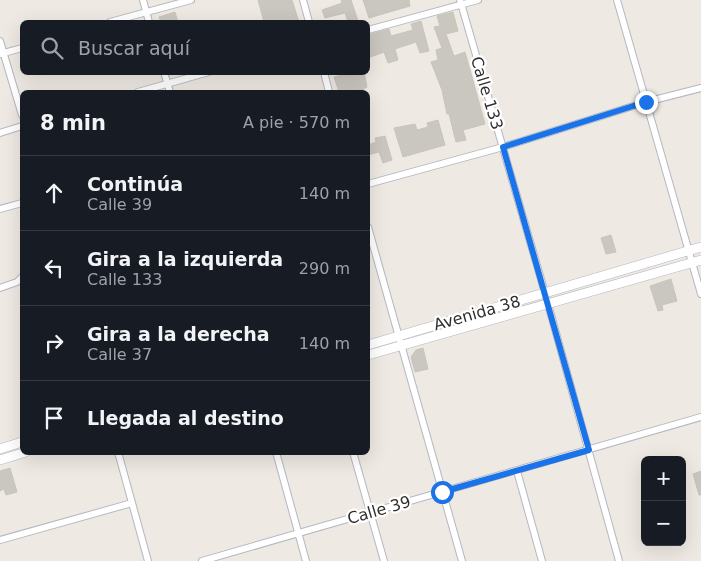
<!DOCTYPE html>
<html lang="es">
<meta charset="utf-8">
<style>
body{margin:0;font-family:"DejaVu Sans",sans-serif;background:#20242c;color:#f1f3f6}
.controls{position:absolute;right:15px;bottom:15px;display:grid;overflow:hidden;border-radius:8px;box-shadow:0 5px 20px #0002}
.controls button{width:45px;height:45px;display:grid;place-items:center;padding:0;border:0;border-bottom:1px solid #363941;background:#171b24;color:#f1f3f6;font:25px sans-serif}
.stop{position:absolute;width:15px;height:15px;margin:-11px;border:4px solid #1a73e8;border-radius:50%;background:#fff}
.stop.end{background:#1a73e8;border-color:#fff;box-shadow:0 1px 5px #0008}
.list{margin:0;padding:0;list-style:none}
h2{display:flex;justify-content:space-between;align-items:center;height:65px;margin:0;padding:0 20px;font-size:21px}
h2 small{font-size:16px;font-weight:400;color:#9ea1a6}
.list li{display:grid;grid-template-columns:32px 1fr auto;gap:15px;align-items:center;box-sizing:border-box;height:75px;padding:0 20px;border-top:1px solid #363941}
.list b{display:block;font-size:19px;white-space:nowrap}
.list p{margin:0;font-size:16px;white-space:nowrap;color:#9ea1a6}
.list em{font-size:16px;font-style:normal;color:#9ea1a6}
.icon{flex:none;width:28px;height:28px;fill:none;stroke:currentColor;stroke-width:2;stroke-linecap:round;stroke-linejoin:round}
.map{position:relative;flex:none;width:701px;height:561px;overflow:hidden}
.search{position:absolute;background:#171b24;box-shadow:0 5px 20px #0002;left:20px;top:20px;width:350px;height:55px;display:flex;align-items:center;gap:12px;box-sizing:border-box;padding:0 18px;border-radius:8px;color:#9ea1a6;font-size:19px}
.panel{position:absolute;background:#171b24;box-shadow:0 5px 20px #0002;left:20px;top:90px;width:350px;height:365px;border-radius:8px}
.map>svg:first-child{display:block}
.building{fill:#cac7c0;stroke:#c9c5bb}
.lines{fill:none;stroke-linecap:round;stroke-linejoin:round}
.minor-casing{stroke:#b5b7c0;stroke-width:8}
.secondary-casing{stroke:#b5b7c0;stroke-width:10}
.minor{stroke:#fff;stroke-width:6}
.secondary{stroke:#fff;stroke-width:9}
.route{stroke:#1a73e8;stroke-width:6}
.labels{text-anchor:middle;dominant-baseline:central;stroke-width:4.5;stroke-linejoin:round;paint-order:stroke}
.street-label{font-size:16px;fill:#2e2e2e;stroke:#fff}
</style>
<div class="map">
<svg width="701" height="561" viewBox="0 0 701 561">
<rect width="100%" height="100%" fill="#eee9e2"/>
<g class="building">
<polygon points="258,0 292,0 299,22 264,22"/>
<polygon points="341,0 351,0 358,21 348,22 345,13 325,18 322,10 342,3"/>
<polygon points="363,0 409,0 410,6 369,18"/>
<polygon points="175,12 178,22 161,22 159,17"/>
<polygon points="453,12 458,31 446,34 454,56 465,52 485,124 463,130 466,140 456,142 449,114 447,114 442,90 431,62 438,60 436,50 442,48 434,27 440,26 437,16"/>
<polygon points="421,21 429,51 420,53 416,42 395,49 398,60 388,63 384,52 368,58 368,35 389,29 391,36 413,30 411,24"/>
<polygon points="352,72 364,72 367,87 363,89 364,92 339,92 334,77"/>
<polygon points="438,120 445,145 403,157 394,128 415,124 417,130 428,127 427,123"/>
<polygon points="385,136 392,160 383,163 379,152 368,155 368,145 376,142 375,138"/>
<polygon points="611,235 616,252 606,254 601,238"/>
<polygon points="671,279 677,301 662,305 663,310 658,311 650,286"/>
<polygon points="423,348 428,369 415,372 411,357 416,350"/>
<polygon points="10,468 17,492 6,495 4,489 0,491 0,471"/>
<polygon points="701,471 701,495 699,495 693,474"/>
</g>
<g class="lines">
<defs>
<g id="minor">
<polyline points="143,0 149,22"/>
<polyline points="303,0 309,22"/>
<polyline points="460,0 545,293 619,561"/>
<polyline points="617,0 701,294"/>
<polyline points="110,22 191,0"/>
<polyline points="368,30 478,0"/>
<polyline points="0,41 22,115"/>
<polyline points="0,54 22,48"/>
<polyline points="164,72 170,92"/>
<polyline points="324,72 329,92"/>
<polyline points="138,92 209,72"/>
<polyline points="0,133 22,126"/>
<polyline points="368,184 503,147 646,102 701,88"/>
<polyline points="0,209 22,203"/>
<polyline points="368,227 462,561"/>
<polyline points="0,288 17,282 22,277"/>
<polyline points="118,452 148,561"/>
<polyline points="276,452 306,561"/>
<polyline points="353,452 384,561"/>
<polyline points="517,471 542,561"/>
<polyline points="0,540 132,503"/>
<polyline points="202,561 701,417"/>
</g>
<g id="secondary">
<polyline points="368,345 701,247"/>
<polyline points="368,355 701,260"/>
<polyline points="0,449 22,442"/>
<polyline points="0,460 26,452"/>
</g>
</defs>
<use href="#minor" class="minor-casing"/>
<use href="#secondary" class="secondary-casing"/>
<use href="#minor" class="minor"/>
<use href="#secondary" class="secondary"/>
</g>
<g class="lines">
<polyline class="route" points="442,492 589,450 503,147 646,102"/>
</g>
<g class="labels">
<g class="street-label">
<text transform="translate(487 93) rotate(73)">Calle 133</text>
<text transform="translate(477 313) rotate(-16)">Avenida 38</text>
<text transform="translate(379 510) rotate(-16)">Calle 39</text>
</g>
</g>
</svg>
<div class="controls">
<button>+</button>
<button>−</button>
</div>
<div class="stop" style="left:442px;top:492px"></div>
<div class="stop end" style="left:646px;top:102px"></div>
<div class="search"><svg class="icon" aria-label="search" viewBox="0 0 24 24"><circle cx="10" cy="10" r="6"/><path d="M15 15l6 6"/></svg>Buscar aquí</div>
<section class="panel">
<h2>8 min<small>A pie · 570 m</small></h2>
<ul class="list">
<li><svg class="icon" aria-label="ahead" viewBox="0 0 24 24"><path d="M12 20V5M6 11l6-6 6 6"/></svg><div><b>Continúa</b><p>Calle 39</p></div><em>140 m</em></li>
<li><svg class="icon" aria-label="left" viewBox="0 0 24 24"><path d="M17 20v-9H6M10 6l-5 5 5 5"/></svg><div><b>Gira a la izquierda</b><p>Calle 133</p></div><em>290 m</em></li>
<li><svg class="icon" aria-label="right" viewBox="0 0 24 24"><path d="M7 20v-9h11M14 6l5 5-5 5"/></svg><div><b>Gira a la derecha</b><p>Calle 37</p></div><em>140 m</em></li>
<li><svg class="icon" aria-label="arrive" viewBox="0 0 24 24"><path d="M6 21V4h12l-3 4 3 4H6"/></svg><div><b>Llegada al destino</b></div></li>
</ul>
</section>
</div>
